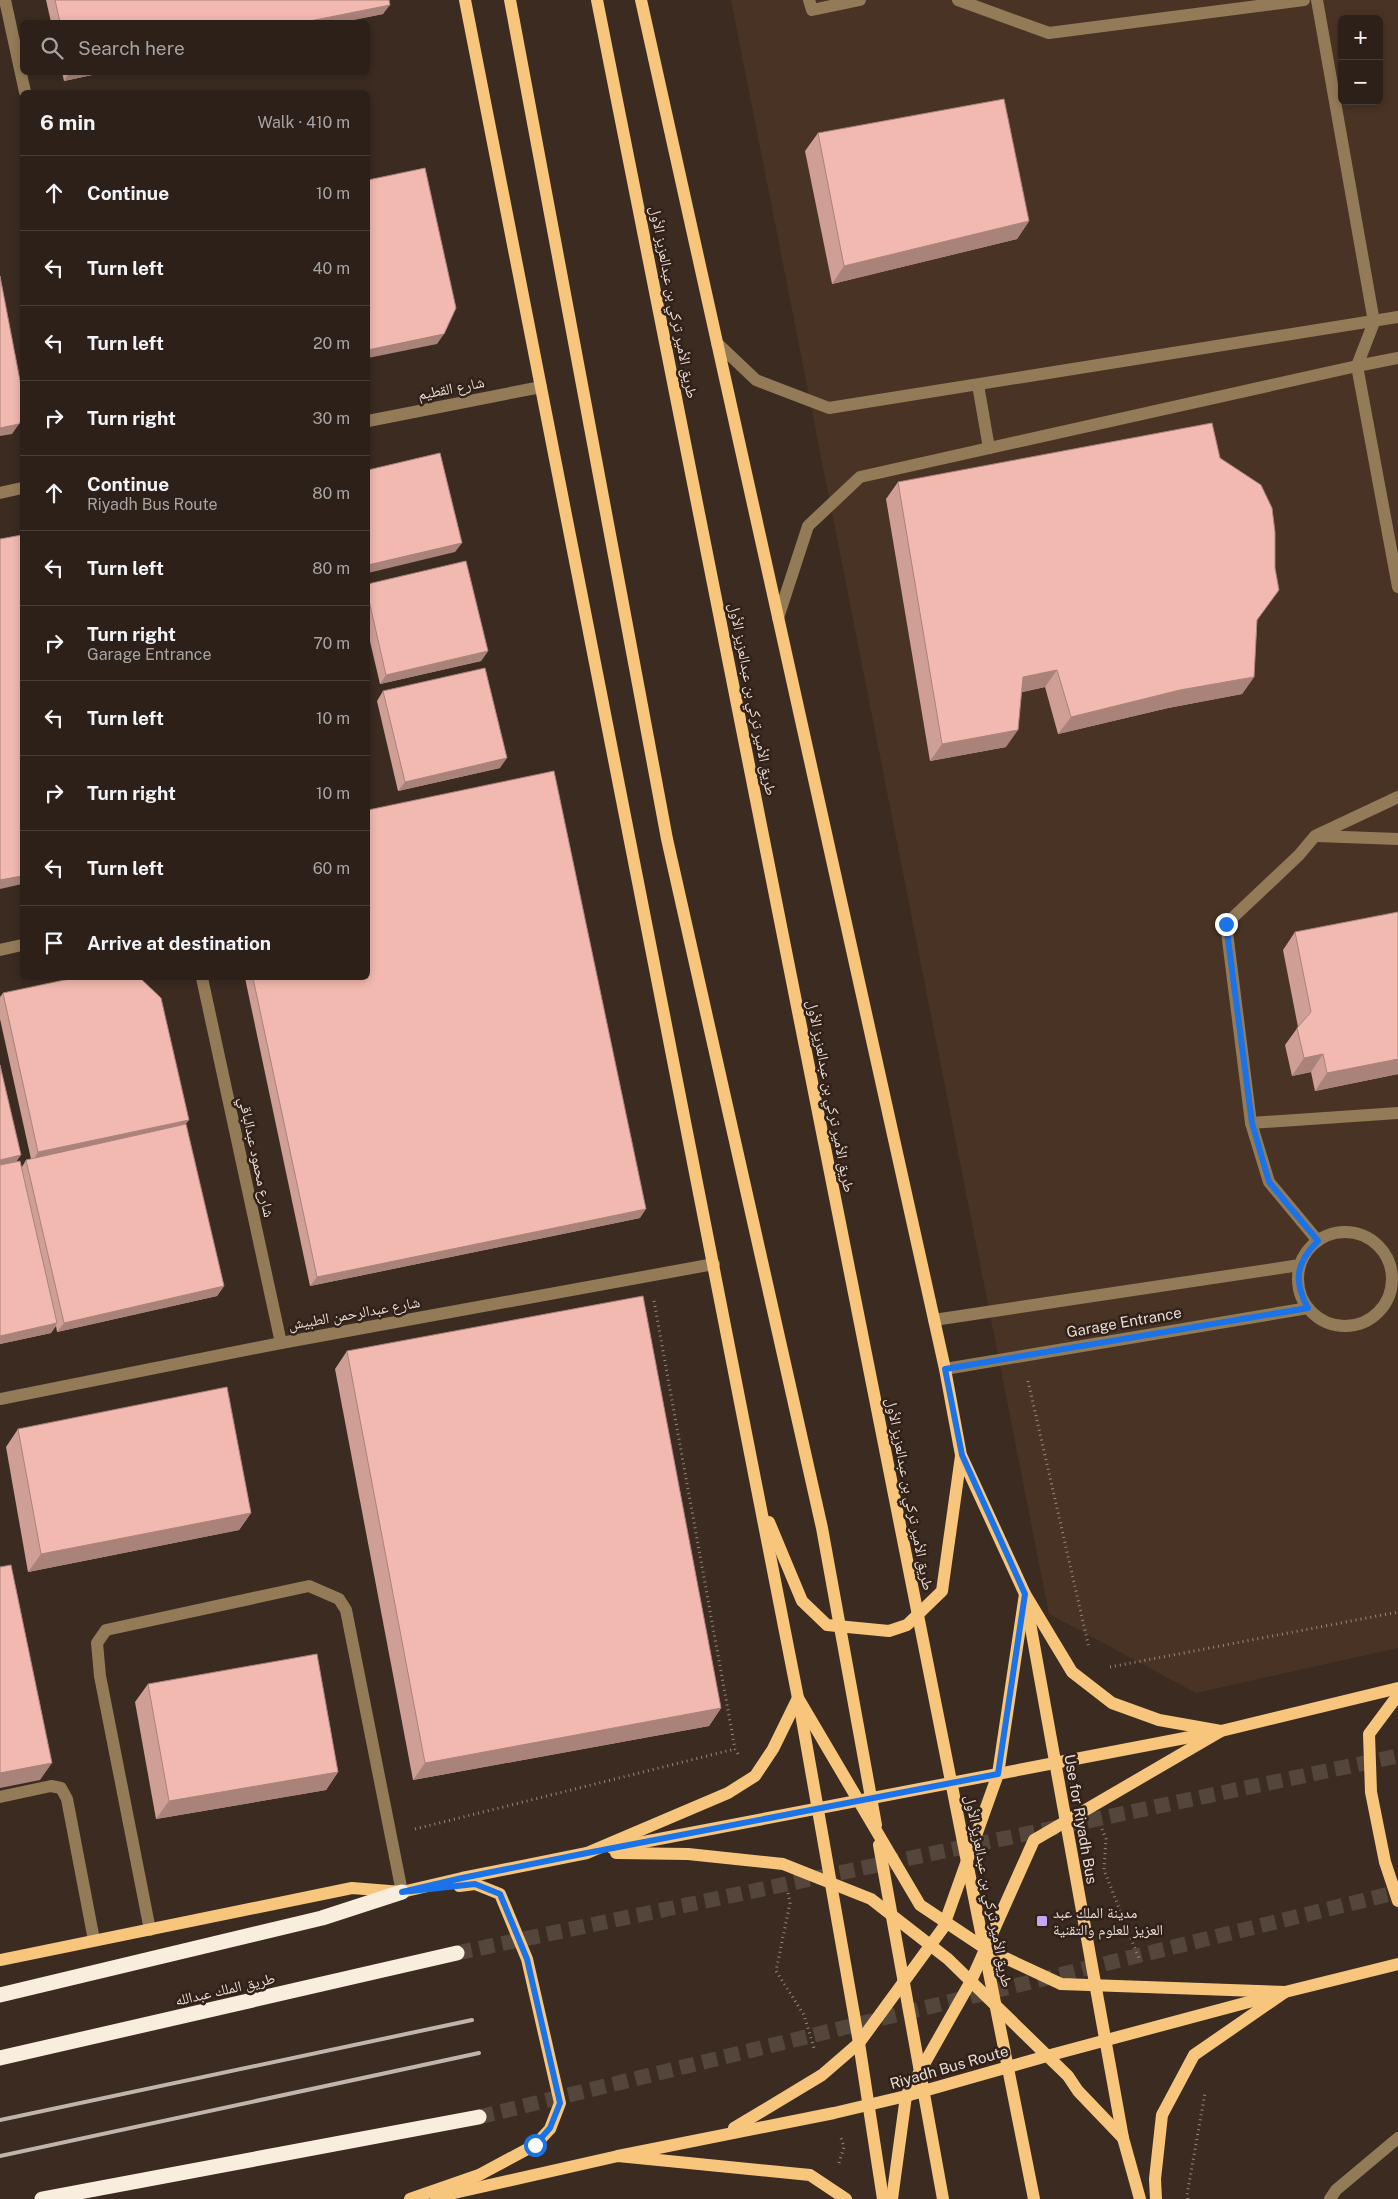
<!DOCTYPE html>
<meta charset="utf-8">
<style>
body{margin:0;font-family:"Public Sans","Noto Naskh Arabic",sans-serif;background:#382d26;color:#f1f3f6}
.controls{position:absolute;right:15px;top:15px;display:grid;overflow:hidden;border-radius:8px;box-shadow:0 2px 8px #0003}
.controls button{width:45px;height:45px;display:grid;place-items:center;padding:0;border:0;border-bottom:1px solid #483e38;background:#2c2019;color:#f1f3f6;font:25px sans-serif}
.stop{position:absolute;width:15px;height:15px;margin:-11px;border:4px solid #1a73e8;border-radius:50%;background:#fff}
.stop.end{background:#1a73e8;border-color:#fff;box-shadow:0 1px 5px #0008}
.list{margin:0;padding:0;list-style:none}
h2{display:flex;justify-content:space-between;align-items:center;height:65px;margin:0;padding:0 20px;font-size:21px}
h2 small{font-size:16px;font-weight:400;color:#a6a3a2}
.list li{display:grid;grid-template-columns:32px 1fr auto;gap:15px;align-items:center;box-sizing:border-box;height:75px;padding:0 20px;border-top:1px solid #483e38}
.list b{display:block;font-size:19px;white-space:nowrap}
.list p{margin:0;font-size:16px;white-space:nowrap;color:#a6a3a2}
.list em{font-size:16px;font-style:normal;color:#a6a3a2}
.icon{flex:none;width:28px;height:28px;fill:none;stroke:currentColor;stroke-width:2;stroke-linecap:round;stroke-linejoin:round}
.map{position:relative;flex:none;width:1398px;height:2199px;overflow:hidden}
.search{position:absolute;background:#2c2019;box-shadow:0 2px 8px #0003;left:20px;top:20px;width:350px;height:55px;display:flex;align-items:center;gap:12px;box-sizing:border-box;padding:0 18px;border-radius:8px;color:#a6a3a2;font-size:19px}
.panel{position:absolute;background:#2c2019;box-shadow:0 2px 8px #0003;left:20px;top:90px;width:350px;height:890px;border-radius:8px}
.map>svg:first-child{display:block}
.built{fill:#493325;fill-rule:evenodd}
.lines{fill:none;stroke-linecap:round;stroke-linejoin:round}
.highway-tunnel{stroke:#55463c;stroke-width:15;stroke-dasharray:15 8;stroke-linecap:butt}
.path{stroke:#958980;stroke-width:3;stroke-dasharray:1 4;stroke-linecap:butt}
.minor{stroke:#937b58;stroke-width:12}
.major{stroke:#f7c67c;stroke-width:12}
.highway{stroke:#f9eddd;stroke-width:15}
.rail{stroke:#c0b5ad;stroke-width:4}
.wall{fill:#cf9f96}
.shaded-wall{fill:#a9827a}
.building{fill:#f1b9af;stroke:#a9827a}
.route{stroke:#1a73e8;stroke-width:6}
.poi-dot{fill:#c2a8f2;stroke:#312118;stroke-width:2}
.labels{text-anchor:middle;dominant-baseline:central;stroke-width:5;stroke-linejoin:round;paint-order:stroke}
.street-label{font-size:15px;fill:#e6dcd5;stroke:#312118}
.poi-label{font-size:15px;fill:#e6dcd5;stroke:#312118;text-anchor:start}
</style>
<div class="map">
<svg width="1398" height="2199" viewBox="0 0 1398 2199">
<rect width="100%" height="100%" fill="#3b2b21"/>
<path class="built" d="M731,0h667v1648l-202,45 -147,-79zM1342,19h37v82h-37z"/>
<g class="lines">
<g class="highway-tunnel">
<polyline points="457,1953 1398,1756"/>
<polyline points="479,2117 1398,1892"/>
</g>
<g class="path">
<polyline points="654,1301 735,1749 738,1754"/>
<polyline points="1028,1381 1089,1648"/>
<polyline points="1110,1667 1398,1612"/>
<polyline points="415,1829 735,1749"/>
<polyline points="1102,1829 1106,1839 1104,1870 1140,1961"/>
<polyline points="788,1893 790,1903 776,1971 804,2015 814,2048"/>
<polyline points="839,2163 844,2147 841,2138"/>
<polyline points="1188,2199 1187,2195 1205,2093"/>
</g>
<g class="minor">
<polyline points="5,0 25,92"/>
<polyline points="809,0 812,10 860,0"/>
<polyline points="958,0 1049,33 1304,0"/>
<polyline points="1317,0 1374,322 1357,366 1398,587"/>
<polyline points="717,343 756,380 829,408 1398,317"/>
<polyline points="978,385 989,448"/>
<polyline points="368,421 541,387"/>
<polyline points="0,493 22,488"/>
<polyline points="778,618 808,526 860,477 1357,366 1398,358"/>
<polyline points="1317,836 1398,839"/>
<polyline points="0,950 22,945"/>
<polyline points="202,978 281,1343"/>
<polyline points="1251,1123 1398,1113"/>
<circle cx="1345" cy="1279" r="47"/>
<polyline points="1318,1241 1269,1182 1251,1123 1226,924 1299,855 1315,836 1398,797"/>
<polyline points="934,1320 1300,1265"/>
<polyline points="945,1369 1308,1308"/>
<polyline points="0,1399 281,1343 714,1264"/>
<polyline points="0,1797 51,1786 61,1788 67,1799 94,1940"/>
<polyline points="150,1930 100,1676 97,1643 106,1630 309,1586 339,1599 346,1610 402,1892"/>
<polyline points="1330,2199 1336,2190 1398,2138"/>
</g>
<g class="major">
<polyline points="465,0 798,1698 920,1905 986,1949 1061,1984 1285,1992"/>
<polyline points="510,0 667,839 822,1528 876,1825"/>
<polyline points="597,0 1034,2199"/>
<polyline points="641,0 945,1369 961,1455 1025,1594 1072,1672 1112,1703 1159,1720 1221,1731"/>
<polyline points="769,1522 802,1601 827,1625 889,1631 907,1625 942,1591 961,1456"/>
<polyline points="1027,1606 1123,2138 1140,2199"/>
<polyline points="1398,1695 1369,1734 1371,1792 1385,1862 1398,1901"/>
<polyline points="800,1708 859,2043 883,2199"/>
<polyline points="879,1845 943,2199"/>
<polyline points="612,1848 1211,1733"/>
<polyline points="616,1853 688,1854 783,1864 871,1899 948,1959 1068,2076 1078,2091 1123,2138"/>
<polyline points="0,1960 352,1888 402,1892 462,1878 587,1853 728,1793 755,1776 773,1749 798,1698"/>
<polyline points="734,2128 822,2075 859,2043 943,1928 998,1774 1025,1594"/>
<polyline points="618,2156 834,2113 906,2096 1047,2056 1271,1996"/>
<polyline points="436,2197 618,2156 810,2175 846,2199"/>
<polyline points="410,2199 479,2175 535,2145 550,2129 560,2103 527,1959 500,1894 475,1884 459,1886"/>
<polyline points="892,2199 906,2096 971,1981 1034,1840 1221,1731 1398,1688"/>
<polyline points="1156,2199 1155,2179 1162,2115 1194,2055 1285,1992 1398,1964"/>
</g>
<g class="highway">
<polyline points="0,1995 322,1918 402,1892"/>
<polyline points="0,2058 457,1953"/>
<polyline points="42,2199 479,2117"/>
</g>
<g class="rail">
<polyline points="0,2120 472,2020"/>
<polyline points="0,2156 479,2053"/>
</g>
</g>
<g class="wall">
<polygon points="46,0 389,0 383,14 343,22 51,22"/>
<polygon points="62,72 106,72 64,81"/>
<polygon points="818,133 1029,221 1017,239 832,284 805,151"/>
<polygon points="1220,458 1257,621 1254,677 1242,694 1168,708 1058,734 1045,687 1021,692 1006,747 930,761 886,499 898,482"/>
<polygon points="368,584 488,651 481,661 380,684 368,633"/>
<polygon points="383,691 500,768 398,791 377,701"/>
<polygon points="1398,912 1398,1074 1315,1091 1311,1072 1292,1076 1285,1045 1298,1027 1283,950 1295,932"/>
<polygon points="245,978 368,978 640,1218 310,1286"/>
<polygon points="3,993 185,1124 224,1286 217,1296 57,1332 56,1326 51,1333 0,1344 0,1065 16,1162 22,1167 26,1160 31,1159 0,1019 0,997"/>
<polygon points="347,1351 721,1708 709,1726 413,1780 335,1369"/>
<polygon points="18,1429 251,1513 239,1530 28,1572 6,1447"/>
<polygon points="148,1684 338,1772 326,1790 156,1819 135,1702"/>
</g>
<g class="shaded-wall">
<polygon points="390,5 383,14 343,22 305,22"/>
<polygon points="70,72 106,72 64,81"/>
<polygon points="1029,221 1017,239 832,284 844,266"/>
<polygon points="444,334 437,344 368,358 368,350"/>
<polygon points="19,424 12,434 0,436 0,428"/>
<polygon points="462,543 455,552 368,573 368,565"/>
<polygon points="488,651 481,661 380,684 386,675"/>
<polygon points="1057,670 1045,687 1010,695 1023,677"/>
<polygon points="1254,677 1242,694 1168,708 1058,734 1071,717 1180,690"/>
<polygon points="1018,730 1006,747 930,761 942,744"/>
<polygon points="507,758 500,768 398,791 405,782"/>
<polygon points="22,876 22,884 0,889 0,880"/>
<polygon points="1323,1054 1311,1072 1292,1076 1304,1058"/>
<polygon points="1398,1059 1398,1074 1315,1091 1327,1073"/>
<polygon points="189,1120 182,1129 32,1162 38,1152"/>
<polygon points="21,1155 14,1165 0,1168 0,1160"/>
<polygon points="646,1209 640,1218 310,1286 317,1277"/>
<polygon points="224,1286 217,1296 57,1332 64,1323"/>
<polygon points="57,1323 51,1333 0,1344 0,1336"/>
<polygon points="251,1513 239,1530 28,1572 41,1554"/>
<polygon points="721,1708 709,1726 413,1780 425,1763"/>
<polygon points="52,1763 40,1780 0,1788 0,1773"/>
<polygon points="338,1772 326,1790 156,1819 169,1801"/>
</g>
<g class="building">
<polygon points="55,0 389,0 390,5 305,22 60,22"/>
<polygon points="1004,99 1029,221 844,266 818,133"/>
<polygon points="425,168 456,308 444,334 368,350 368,180"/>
<polygon points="0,276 22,391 22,419 19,424 0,428"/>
<polygon points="1212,423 1220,458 1261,485 1272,508 1275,532 1275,568 1279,590 1257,620 1254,677 1180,690 1071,717 1057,670 1023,677 1018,730 942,744 898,482"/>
<polygon points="440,453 462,543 368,565 368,470"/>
<polygon points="22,535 22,876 0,880 0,539"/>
<polygon points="466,561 488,651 386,675 368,596 368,584"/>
<polygon points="485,668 507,758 405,782 383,691"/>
<polygon points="554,771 646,1209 317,1277 253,978 368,978 368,810"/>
<polygon points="1398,912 1398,1059 1327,1073 1323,1054 1304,1058 1297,1028 1311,1012 1295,932"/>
<polygon points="74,978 140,978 161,998 189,1120 38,1152 3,993"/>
<polygon points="0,1065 21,1155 0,1160"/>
<polygon points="186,1124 224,1286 64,1323 26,1160"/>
<polygon points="20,1161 57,1323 0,1336 0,1165"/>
<polygon points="643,1296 721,1708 425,1763 347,1351"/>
<polygon points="227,1387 251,1513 41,1554 18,1429"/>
<polygon points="11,1565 52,1763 0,1773 0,1567"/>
<polygon points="317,1654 338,1772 169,1801 148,1684"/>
</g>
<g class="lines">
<path class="route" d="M535,2145l15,-17 10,-25 -33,-144 -27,-65 -25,-10 -73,8 60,-14 125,-25 411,-79 27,-180 -63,-139 -17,-86 363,-61c-15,-27 -12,-46 10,-67l-49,-59 -17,-59 -26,-199"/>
</g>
<rect class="poi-dot" x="1036" y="1915" width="12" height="12" rx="2.5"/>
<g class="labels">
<g class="street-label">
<text transform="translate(674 302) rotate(79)">طريق الأمير تركي بن عبدالعزيز الأول</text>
<text transform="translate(451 388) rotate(-11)">شارع القطيم</text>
<text transform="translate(753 699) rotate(79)">طريق الأمير تركي بن عبدالعزيز الأول</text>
<text transform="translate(831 1096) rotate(79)">طريق الأمير تركي بن عبدالعزيز الأول</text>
<text transform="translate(257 1157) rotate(78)">شارع محمود عبدالباقي</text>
<text transform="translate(354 1313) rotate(-10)">شارع عبدالرحمن الطبيش</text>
<text transform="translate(1124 1322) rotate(-10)">Garage Entrance</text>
<text transform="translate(910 1494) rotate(79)">طريق الأمير تركي بن عبدالعزيز الأول</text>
<text transform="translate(1081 1819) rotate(80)">Use for Riyadh Bus</text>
<text transform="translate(989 1891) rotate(79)">طريق الأمير تركي بن عبدالعزيز الأول</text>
<text transform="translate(225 1989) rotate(-13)">طريق الملك عبدالله</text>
<text transform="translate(949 2067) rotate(-16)">Riyadh Bus Route</text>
</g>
<g class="poi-label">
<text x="1053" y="1912">مدينة الملك عبد<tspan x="1053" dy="17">العزيز للعلوم والتقنية</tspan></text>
</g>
</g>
</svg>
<div class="controls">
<button>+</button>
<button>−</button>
</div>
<div class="stop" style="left:535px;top:2145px"></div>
<div class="stop end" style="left:1226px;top:924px"></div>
<div class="search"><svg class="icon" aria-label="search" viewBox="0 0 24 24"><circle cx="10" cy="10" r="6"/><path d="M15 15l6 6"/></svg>Search here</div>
<section class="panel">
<h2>6 min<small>Walk · 410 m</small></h2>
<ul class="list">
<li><svg class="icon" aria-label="ahead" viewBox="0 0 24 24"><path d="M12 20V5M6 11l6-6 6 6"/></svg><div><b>Continue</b></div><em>10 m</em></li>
<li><svg class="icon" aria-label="left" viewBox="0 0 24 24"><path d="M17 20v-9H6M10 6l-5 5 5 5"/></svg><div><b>Turn left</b></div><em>40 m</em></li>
<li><svg class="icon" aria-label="left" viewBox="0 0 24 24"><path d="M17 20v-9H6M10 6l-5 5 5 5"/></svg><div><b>Turn left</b></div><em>20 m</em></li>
<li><svg class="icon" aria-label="right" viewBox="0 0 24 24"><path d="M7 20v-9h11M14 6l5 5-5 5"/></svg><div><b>Turn right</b></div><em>30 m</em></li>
<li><svg class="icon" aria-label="ahead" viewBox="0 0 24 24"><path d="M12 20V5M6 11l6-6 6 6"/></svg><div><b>Continue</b><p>Riyadh Bus Route</p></div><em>80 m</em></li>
<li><svg class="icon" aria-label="left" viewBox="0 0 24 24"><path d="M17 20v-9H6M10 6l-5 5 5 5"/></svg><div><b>Turn left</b></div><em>80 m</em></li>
<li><svg class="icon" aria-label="right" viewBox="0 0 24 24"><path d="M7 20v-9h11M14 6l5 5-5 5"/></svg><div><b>Turn right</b><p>Garage Entrance</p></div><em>70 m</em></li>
<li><svg class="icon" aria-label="left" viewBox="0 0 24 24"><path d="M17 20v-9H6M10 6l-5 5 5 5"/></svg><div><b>Turn left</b></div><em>10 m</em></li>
<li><svg class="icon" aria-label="right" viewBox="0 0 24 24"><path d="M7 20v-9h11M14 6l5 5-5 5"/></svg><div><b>Turn right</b></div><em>10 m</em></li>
<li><svg class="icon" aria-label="left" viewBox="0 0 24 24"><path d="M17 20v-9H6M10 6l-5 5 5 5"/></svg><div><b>Turn left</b></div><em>60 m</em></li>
<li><svg class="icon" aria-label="arrive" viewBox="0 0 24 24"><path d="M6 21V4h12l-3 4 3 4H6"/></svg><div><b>Arrive at destination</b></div></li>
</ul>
</section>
</div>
